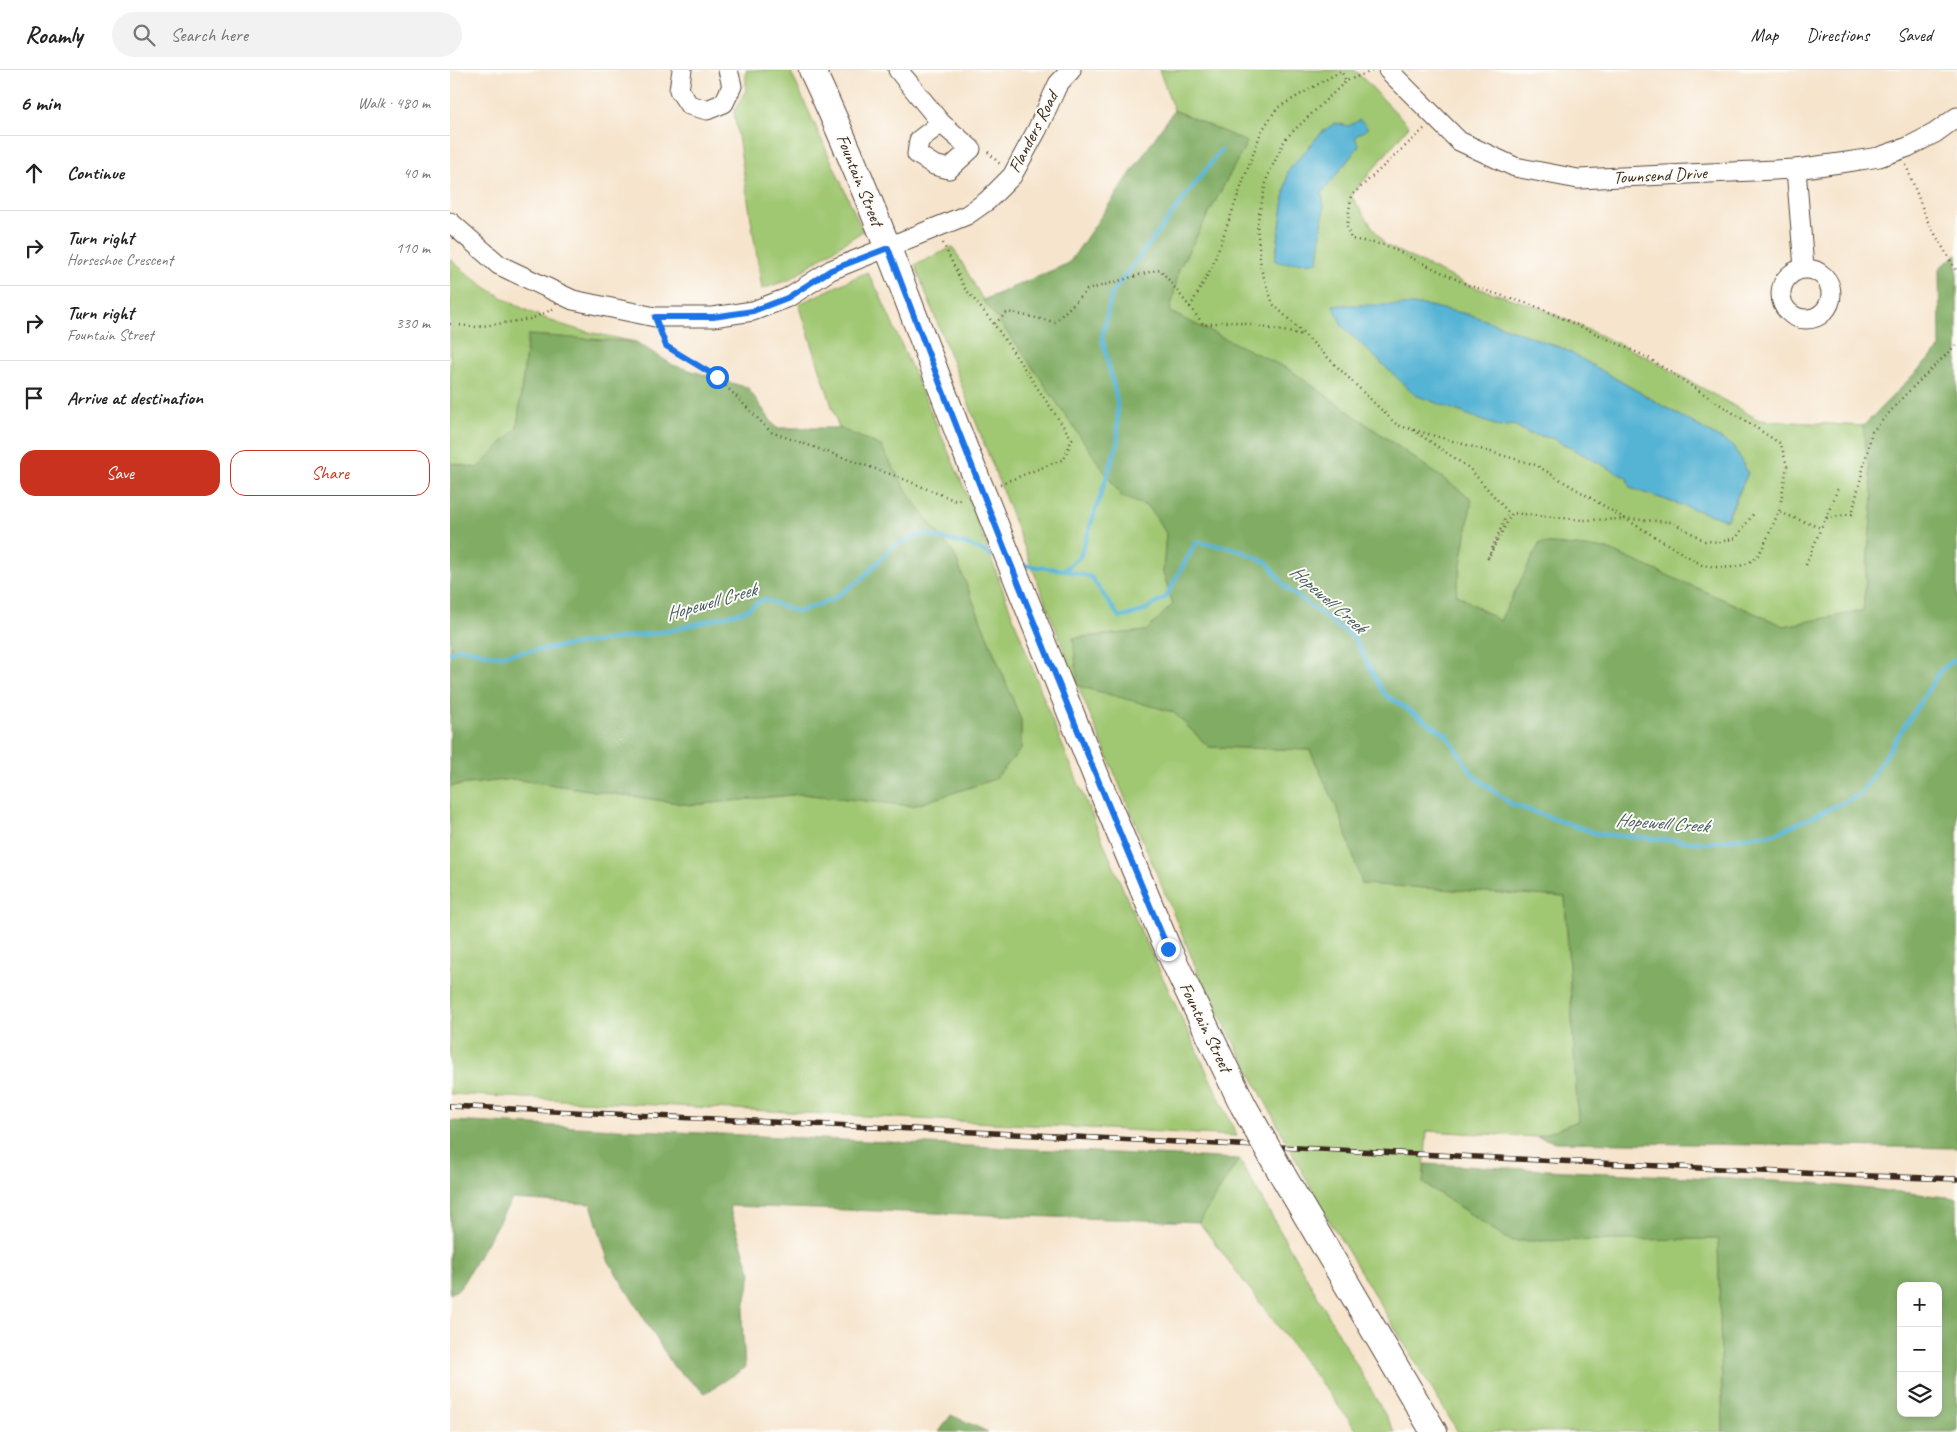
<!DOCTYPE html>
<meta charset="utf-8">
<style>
body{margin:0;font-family:Caveat,sans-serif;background:#f2f2f2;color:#222}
.controls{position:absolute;right:15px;bottom:15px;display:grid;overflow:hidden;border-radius:10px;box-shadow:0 2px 8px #0003}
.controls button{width:45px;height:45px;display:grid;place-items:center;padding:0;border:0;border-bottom:1px solid #e0e0e0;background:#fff;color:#222;font:25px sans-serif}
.stop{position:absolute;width:15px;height:15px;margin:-11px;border:4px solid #1a73e8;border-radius:50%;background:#fff}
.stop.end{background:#1a73e8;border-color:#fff;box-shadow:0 1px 5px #0008}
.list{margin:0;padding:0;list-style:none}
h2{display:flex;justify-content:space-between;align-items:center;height:65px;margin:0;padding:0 20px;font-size:21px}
h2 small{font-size:16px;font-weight:400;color:#767676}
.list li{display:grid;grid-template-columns:32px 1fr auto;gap:15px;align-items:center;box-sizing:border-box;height:75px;padding:0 20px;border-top:1px solid #e0e0e0}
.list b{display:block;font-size:19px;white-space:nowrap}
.list p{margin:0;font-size:16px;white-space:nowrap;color:#767676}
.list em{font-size:16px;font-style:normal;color:#767676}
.actions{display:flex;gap:10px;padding:15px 20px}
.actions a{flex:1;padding:11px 0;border:1px solid #c8321e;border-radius:15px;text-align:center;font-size:18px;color:#c8321e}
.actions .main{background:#c8321e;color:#fff}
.icon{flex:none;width:28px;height:28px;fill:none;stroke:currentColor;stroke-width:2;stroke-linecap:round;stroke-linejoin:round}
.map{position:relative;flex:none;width:1507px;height:1362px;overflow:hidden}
header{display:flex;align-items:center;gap:30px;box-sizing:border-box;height:70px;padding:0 25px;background:#fff;border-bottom:1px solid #e0e0e0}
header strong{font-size:24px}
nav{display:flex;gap:28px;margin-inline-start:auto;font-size:18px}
.search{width:350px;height:45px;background:#f2f2f2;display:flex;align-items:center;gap:12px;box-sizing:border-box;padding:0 18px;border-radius:28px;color:#767676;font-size:19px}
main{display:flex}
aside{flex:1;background:#fff}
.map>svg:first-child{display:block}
.green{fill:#a0c772;stroke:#6e7848;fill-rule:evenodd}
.forest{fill:#80ac64;stroke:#5e6b41;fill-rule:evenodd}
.water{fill:#55b3d4;stroke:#486e79}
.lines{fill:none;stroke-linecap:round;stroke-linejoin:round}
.stream{stroke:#55b3d4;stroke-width:4.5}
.minor-casing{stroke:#574638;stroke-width:21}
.secondary-casing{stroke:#574638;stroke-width:28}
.path{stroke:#574638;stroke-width:2.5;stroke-dasharray:1 4;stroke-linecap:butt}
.minor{stroke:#fff;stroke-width:19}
.secondary{stroke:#fff;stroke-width:26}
.rail-casing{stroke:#3b2a1e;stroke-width:5.5}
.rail{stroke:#fdfcf7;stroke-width:4;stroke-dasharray:11;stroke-linecap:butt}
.secondary-bridge-casing{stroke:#574638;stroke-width:28;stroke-linecap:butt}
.secondary-bridge{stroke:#fff;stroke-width:26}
.route{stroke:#1a73e8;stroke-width:6}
.labels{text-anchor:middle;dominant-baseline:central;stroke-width:4;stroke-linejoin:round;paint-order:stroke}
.street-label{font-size:18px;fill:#3b2a1e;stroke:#fdfcf7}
.water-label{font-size:19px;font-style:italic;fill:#445a5e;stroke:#fdfcf7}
</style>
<header>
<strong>Roamly</strong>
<div class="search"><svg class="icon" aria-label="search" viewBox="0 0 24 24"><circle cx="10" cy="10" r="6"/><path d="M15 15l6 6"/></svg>Search here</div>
<nav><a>Map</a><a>Directions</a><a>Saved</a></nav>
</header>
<main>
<aside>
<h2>6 min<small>Walk · 480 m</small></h2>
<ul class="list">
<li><svg class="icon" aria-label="ahead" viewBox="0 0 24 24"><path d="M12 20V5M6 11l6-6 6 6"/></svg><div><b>Continue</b></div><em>40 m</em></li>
<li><svg class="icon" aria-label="right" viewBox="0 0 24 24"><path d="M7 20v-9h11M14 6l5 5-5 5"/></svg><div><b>Turn right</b><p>Horseshoe Crescent</p></div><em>110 m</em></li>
<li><svg class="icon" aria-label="right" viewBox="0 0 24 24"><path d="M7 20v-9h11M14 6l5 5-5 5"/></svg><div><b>Turn right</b><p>Fountain Street</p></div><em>330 m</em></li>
<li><svg class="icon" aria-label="arrive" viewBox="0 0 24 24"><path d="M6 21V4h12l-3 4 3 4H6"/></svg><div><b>Arrive at destination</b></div></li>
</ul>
<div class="actions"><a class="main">Save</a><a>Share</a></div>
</aside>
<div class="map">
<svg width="1507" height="1362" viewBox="0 0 1507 1362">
<rect width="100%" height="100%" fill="#fdfcf7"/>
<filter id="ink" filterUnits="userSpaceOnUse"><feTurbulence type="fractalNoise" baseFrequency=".02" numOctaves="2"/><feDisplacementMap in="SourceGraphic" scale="10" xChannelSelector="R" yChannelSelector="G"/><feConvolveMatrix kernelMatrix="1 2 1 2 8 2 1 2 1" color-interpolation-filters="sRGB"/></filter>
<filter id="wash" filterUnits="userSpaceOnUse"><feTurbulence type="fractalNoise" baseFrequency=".0096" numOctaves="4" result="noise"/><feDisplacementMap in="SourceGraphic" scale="20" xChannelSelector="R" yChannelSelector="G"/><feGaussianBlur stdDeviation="1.12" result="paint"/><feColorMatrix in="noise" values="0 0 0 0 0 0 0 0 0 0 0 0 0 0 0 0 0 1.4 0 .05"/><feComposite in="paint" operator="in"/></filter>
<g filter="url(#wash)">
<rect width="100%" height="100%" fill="#f6e4cc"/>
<g class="green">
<polygon points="296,0 340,0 413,161 363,193 341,209 312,219 284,41 296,20"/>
<path d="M709,0h196l54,56 -58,70 34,49 83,40 70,22 109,50 112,63 104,6 10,71 -10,114 -79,15 -177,-77 -67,-6 -40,78 -44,-27 16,-95 -182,-129 -120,-58 9,-43 68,-127 -73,-32zM885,53l13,3 11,20 -37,47 2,14 -49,54 13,-90 33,-38zM974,235l47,10 93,34 169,97 15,27 -21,47 -97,-32 -3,-10 -75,-40 -22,-4 -16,-9z"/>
<polygon points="503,177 533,230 567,275 672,426 699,437 716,463 713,502 723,534 696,561 623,568 678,629 723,642 759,677 860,680 890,745 913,814 1115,827 1128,1051 1087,1067 977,1061 973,1113 1061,1171 1268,1169 1273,1362 1008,1362 871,1137 752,912 628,616 465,195"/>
<path d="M0,189c35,32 80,57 126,70 20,5 40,9 60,13l-108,-7 -11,93 -40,40 -27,-5z"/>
<polygon points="417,202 428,221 516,422 603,653 690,859 787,1066 0,1024 0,716 63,709 242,735 351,724 463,736 545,709 571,679 571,650 504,484 460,427 431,376 389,358 349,234"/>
<polygon points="789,1089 945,1362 908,1362 749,1152"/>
</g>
<g class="forest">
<polygon points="724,40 797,72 729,199 720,242 840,300 1022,429 1006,524 1050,551 1090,473 1157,479 1334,556 1413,541 1423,427 1413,356 1490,278 1489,198 1507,184 1507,1078 1106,1072 1087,1067 1128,1051 1115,827 912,814 890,745 860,680 759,677 723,642 628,616 623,568 696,561 723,534 713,502 716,463 699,437 672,427 567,275 533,230 619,193"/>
<polygon points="78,265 186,272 223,295 298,318 326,358 389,358 431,376 460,427 504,484 571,650 571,679 545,709 463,736 351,724 242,735 63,709 0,716 0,393 27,398 67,358"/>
<polygon points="0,1051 789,1089 749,1152 279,1136 301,1204 292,1249 295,1298 255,1323 224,1297 158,1190 141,1134 62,1129 10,1218 0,1224"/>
<path d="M975,1094l388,19 144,15v234h-234l-5,-193 -207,2 -88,-58zM1451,1216h37v127h-37z"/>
<polygon points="501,1345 538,1362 489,1362"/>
</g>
<g class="water">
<polygon points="910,50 918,58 905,67 909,76 872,123 874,137 868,192 832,193 825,191 838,101 871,63 885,53 898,56"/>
<polygon points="883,235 974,235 1021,245 1114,279 1283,376 1298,403 1276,450 1180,418 1177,408 1102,368 1080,364 1064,355 1050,357 965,325 892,256"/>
</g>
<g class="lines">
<g class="stream">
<polyline points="570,495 614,500 641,507 670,548 693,541 716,527 746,472 783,478 818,493 836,518 904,568 934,624 997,665 1024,706 1061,734 1148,764 1256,773 1326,763 1410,725 1491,600 1507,588"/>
<polyline points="614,500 630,487 668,373 667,330 652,267 662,223 771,80"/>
<polyline points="0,583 10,578 46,586 219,561 295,541 313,529 348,542 382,530 412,509 443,476 473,464 519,475 549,488"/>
</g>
</g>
</g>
<g filter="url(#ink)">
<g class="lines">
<defs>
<g id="minor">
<polyline points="232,0 229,20 239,35 257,40 274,33 282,16 278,0"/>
<polyline points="448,0 491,53 521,79 499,99 484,95 467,84 469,70 491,53"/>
<polyline points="938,0 1009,71 1065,97 1128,109 1346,99 1397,92 1429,87 1458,77 1485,63 1507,47"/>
<polyline points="1346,99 1354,198"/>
<polyline points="0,152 49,195 123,230 205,247 263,247 303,241 337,228 381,200 517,145 537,131 562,106 587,60 608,14 621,0"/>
<circle cx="1356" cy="224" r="25"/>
</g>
<g id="secondary">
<path d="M362,0c57,121 102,247 150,372"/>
<polyline points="650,716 718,879 793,1035"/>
<polyline points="832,1104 984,1362"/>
</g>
</defs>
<use href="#minor" class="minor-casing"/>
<use href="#secondary" class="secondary-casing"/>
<g class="path">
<path d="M922,1l-26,10 -61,58 -18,39 -10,46 4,45 12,35 124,121 139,40 166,100c17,3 43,6 56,-10 7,-9 15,-32 21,-43l42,16 5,-10 26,-4 20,-82 32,-36 53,-52"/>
<polyline points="974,59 901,126 897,157 901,169 935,175 1018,215 1088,237 1197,287 1331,374 1337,396 1329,442"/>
<polyline points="538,82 550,94"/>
<polyline points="1456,95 1477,150 1507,202"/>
<polyline points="493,173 514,217 544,254"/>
<polyline points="740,237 762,197 811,62 827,38 891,1 896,11"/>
<polyline points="0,254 26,257 81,249 103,239"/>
<polyline points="211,264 216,276 267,307 321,362 451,408 506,431 512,429"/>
<polyline points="963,360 1019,398 1058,442 1037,490 1062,443 1133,450 1178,449 1222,452 1255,471 1270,472 1286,468 1304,443"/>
<polyline points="550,414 614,389 622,369 544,254 558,242 605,252 637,220 710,199 754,255 780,251 854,265"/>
<polyline points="1376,448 1388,418"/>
<polyline points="1356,495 1371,458"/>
</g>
<use href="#minor" class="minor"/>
<use href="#secondary" class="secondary"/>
<defs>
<polyline id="rail" points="0,1036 1392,1105 1507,1109"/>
</defs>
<use href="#rail" class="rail-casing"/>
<use href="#rail" class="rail"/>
<defs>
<g id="secondary-bridge">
<polyline points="512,372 650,716"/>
<polyline points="793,1035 832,1104"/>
</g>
</defs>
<use href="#secondary-bridge" class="secondary-bridge-casing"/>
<use href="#secondary-bridge" class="secondary-bridge"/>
</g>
</g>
<g class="lines" filter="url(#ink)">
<path class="route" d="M267,307l-51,-31 -11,-29h58l40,-6 34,-13 44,-28 57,-22c89,235 183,469 280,701"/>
</g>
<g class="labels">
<g class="street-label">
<text transform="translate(583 62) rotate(-63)">Flanders Road</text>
<text transform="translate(1210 105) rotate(-3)">Townsend Drive</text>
<text transform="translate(410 110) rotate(68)">Fountain Street</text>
<text transform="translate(756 957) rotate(64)">Fountain Street</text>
</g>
<g class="water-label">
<text transform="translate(878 529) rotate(41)">Hopewell Creek</text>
<text transform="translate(261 532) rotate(-16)">Hopewell Creek</text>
<text transform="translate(1212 753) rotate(4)">Hopewell Creek</text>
</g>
</g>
</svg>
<div class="controls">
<button>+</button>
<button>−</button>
<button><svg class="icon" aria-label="layers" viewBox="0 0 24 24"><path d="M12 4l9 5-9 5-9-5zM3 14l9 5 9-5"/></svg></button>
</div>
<div class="stop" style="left:267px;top:307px"></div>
<div class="stop end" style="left:718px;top:879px"></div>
</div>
</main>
